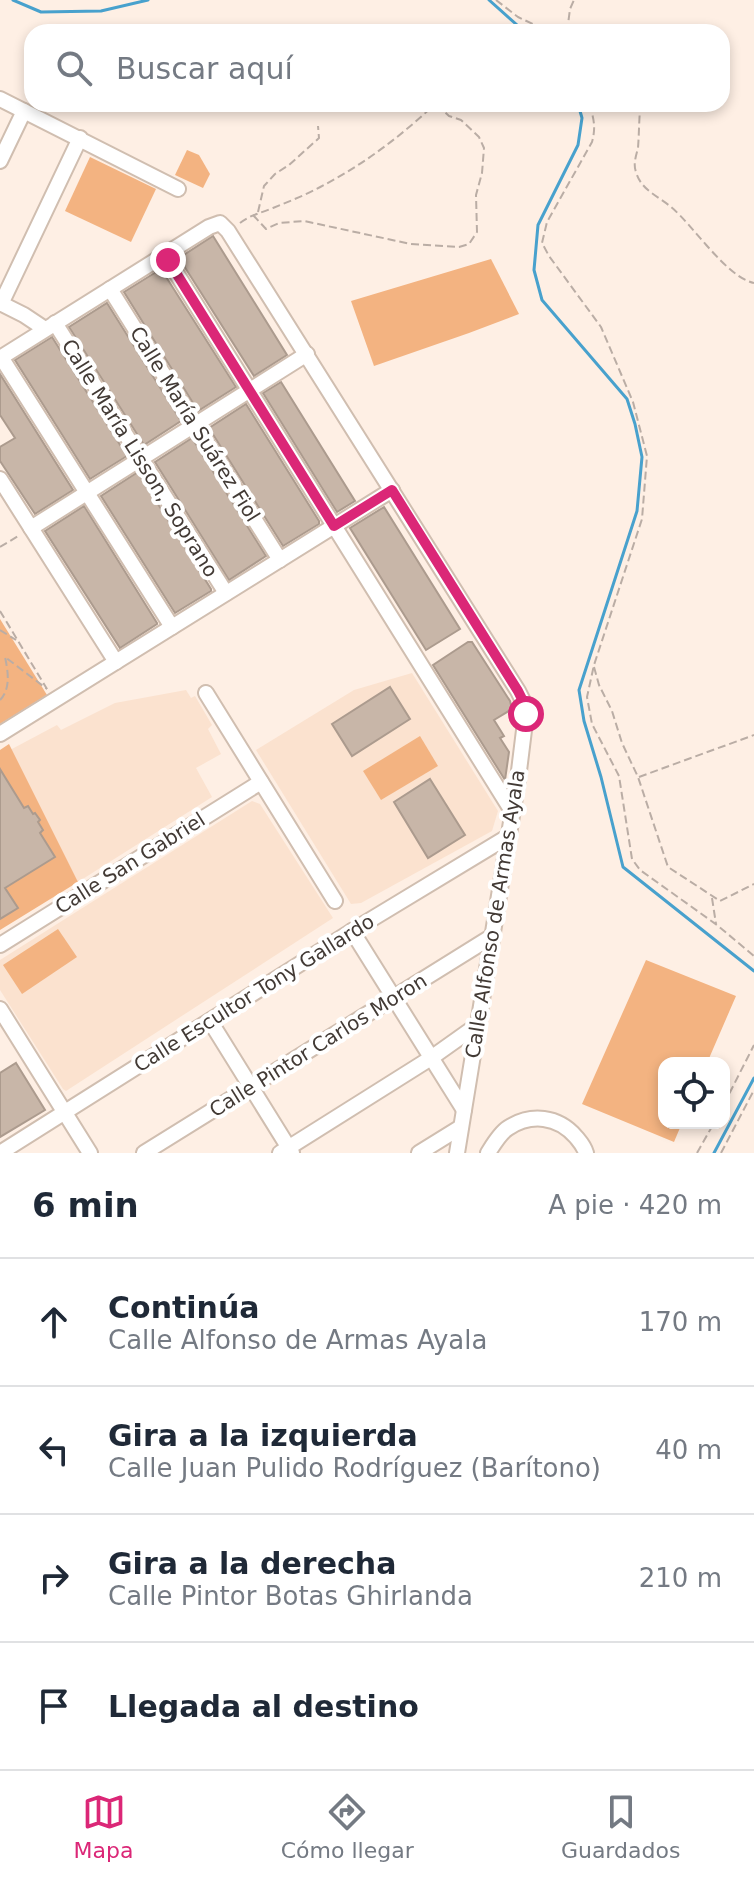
<!DOCTYPE html>
<html lang="es">
<meta charset="utf-8">
<style>
body{margin:0;font-family:"DejaVu Sans",sans-serif;background:#f6f6f7;color:#1f2937}
.controls{position:absolute;right:24px;bottom:24px;display:grid;overflow:hidden;border-radius:16px;box-shadow:0 4px 12px #0003}
.controls button{width:72px;height:72px;display:grid;place-items:center;padding:0;border:0;border-bottom:2px solid #e0e1e3;background:#fff;color:#1f2937;font:40px sans-serif}
.stop{position:absolute;width:24px;height:24px;margin:-18px;border:6px solid #db2777;border-radius:50%;background:#fff}
.stop.end{background:#db2777;border-color:#fff;box-shadow:0 2px 8px #0008}
.list{margin:0;padding:0;list-style:none}
h2{display:flex;justify-content:space-between;align-items:center;height:104px;margin:0;padding:0 32px;font-size:34px}
h2 small{font-size:26px;font-weight:400;color:#747a83}
.list li{display:grid;grid-template-columns:52px 1fr auto;gap:24px;align-items:center;box-sizing:border-box;height:128px;padding:0 32px;border-top:2px solid #e0e1e3}
.list b{display:block;font-size:30px;white-space:nowrap}
.list p{margin:0;font-size:26px;white-space:nowrap;color:#747a83}
.list em{font-size:26px;font-style:normal;color:#747a83}
.icon{flex:none;width:44px;height:44px;fill:none;stroke:currentColor;stroke-width:2;stroke-linecap:round;stroke-linejoin:round}
.map{position:relative;flex:none;width:754px;height:1153px;overflow:hidden}
.search{position:absolute;background:#fff;box-shadow:0 4px 12px #0003;left:24px;right:24px;top:24px;height:88px;display:flex;align-items:center;gap:20px;box-sizing:border-box;padding:0 28px;border-radius:24px;color:#747a83;font-size:30px}
.sheet{height:616px;background:#fff}
nav{display:flex;justify-content:space-around;align-items:center;box-sizing:border-box;height:112px;border-top:2px solid #e0e1e3;background:#fff;font-size:22px;color:#747a83}
nav a{display:grid;justify-items:center;gap:4px}
nav .on{color:#db2777}
.map>svg:first-child{display:block}
.built{fill:#fbe2cf}
.green{fill:#f3b381}
.lines{fill:none;stroke-linecap:round;stroke-linejoin:round}
.stream{stroke:#48a1cd;stroke-width:3}
.building{fill:#c8b6a8;stroke:#ac9b8e;stroke-width:2}
.minor-casing{stroke:#d0beb0;stroke-width:18}
.path{stroke:#baada5;stroke-width:2;stroke-dasharray:8 4;stroke-linecap:butt}
.minor{stroke:#fff;stroke-width:14}
.route{stroke:#db2777;stroke-width:10}
.labels{text-anchor:middle;dominant-baseline:central;stroke-width:8;stroke-linejoin:round;paint-order:stroke}
.street-label{font-size:20px;fill:#423a35;stroke:#fff}
</style>
<div class="map">
<svg width="754" height="1153" viewBox="0 0 754 1153">
<rect width="100%" height="100%" fill="#feefe4"/>
<g class="built">
<polygon points="412,673 498,811 492,831 361,903 351,904 256,750 354,690"/>
<polygon points="186,690 191,698 195,696 212,725 208,729 221,754 196,768 212,797 78,882 10,750 57,725 61,730 115,703"/>
<polygon points="252,801 260,804 333,918 66,1091 63,1089 0,990 0,960"/>
</g>
<g class="green">
<polygon points="187,150 199,155 210,174 203,188 175,175"/>
<polygon points="90,157 156,189 131,242 65,211"/>
<polygon points="491,259 519,314 469,333 374,366 351,301"/>
<polygon points="0,619 47,695 0,724"/>
<polygon points="420,736 438,766 381,800 363,771"/>
<polygon points="9,744 78,882 0,930 0,750"/>
<polygon points="58,929 77,957 22,994 3,965"/>
<polygon points="646,960 736,996 707,1063 664,1063 664,1123 682,1123 674,1142 582,1104"/>
</g>
<g class="lines">
<g class="stream">
<polyline points="13,0 41,12 101,11 148,0"/>
<polyline points="489,0 525,32"/>
<polyline points="578,104 582,118 578,145 538,225 534,270 542,300 627,399 635,424 642,457 637,511 579,690 584,721 601,777 623,867 754,971"/>
<polyline points="714,1153 754,1078"/>
</g>
</g>
<g class="building">
<polygon points="213,236 287,355 254,376 179,258"/>
<polygon points="161,269 236,387 198,411 124,292"/>
<polygon points="107,303 181,421 144,445 69,327"/>
<polygon points="52,337 127,456 90,479 15,360"/>
<polygon points="0,374 73,490 35,514 0,461 0,447 15,438 0,415"/>
<polygon points="281,382 355,501 337,512 263,393"/>
<polygon points="246,404 319,521 319,524 283,546 209,428"/>
<polygon points="192,438 266,556 229,580 155,462"/>
<polygon points="138,472 211,589 211,591 175,613 101,496"/>
<polygon points="84,506 157,623 157,624 120,648 45,531"/>
<polygon points="384,507 460,629 426,650 350,528"/>
<polygon points="468,642 472,642 510,701 512,709 494,720 504,736 500,738 509,752 505,780 433,665"/>
<polygon points="390,687 410,719 352,756 332,724"/>
<polygon points="0,769 24,808 28,806 33,814 35,813 40,820 38,822 43,830 40,833 55,857 5,888 18,908 0,919"/>
<polygon points="430,779 465,835 428,858 394,802"/>
<polygon points="16,1063 45,1110 0,1137 0,1073"/>
</g>
<g class="lines">
<defs>
<g id="minor">
<polyline points="0,99 178,189"/>
<polyline points="0,161 24,111"/>
<polyline points="165,255 512,811"/>
<polyline points="110,289 280,560"/>
<polyline points="0,303 24,315 45,329"/>
<polyline points="1,304 80,138"/>
<polyline points="55,323 226,593"/>
<polyline points="1,357 172,627"/>
<polyline points="0,358 209,227 220,223 228,231 518,691 524,703 526,714 518,779 457,1153"/>
<polyline points="0,479 116,662"/>
<polyline points="31,528 307,354"/>
<polyline points="206,693 335,901"/>
<polyline points="0,734 392,490"/>
<polyline points="352,931 464,1110"/>
<polyline points="0,945 261,782"/>
<polyline points="0,1009 90,1153"/>
<polyline points="210,1021 292,1153"/>
<polyline points="0,1153 352,931 509,836"/>
<polyline points="144,1153 491,937"/>
<polyline points="280,1153 431,1058 476,1026"/>
<polyline points="419,1153 461,1127"/>
<path d="M488,1153c5,-8 12,-20 20,-25 23,-15 50,-12 68,9 5,6 8,9 10,16"/>
</g>
</defs>
<use href="#minor" class="minor-casing"/>
<g class="path">
<polyline points="496,0 518,17 537,26 543,32"/>
<polyline points="538,26 549,29 568,26 582,32"/>
<polyline points="567,32 570,9 574,0"/>
<path d="M589,104c5,14 7,24 3,38l-45,80 -5,21 7,13 52,71 32,75 14,54 -5,63 -48,146 -7,32 5,27 27,52 13,83 8,11 77,55 37,31"/>
<path d="M638,104l2,6c-1,12 -1,25 -2,38 -2,8 -5,16 -2,24 5,18 22,24 35,35 23,19 55,70 83,76"/>
<polyline points="258,212 264,186 275,174 289,165 319,138 318,126"/>
<polyline points="253,215 266,229 279,223 304,221 411,244 459,247 469,244 477,232 476,195 482,173 484,148 479,137 461,120 449,116 436,104"/>
<path d="M240,223c10,-8 21,-10 33,-15 17,-7 35,-14 51,-23 40,-21 77,-49 110,-80"/>
<polyline points="0,547 20,535"/>
<polyline points="0,611 47,689"/>
<polyline points="0,630 16,640"/>
<polyline points="594,667 599,685 612,711 622,743 638,777 668,867 720,901 754,884"/>
<path d="M0,700c11,-11 8,-29 5,-43l42,32"/>
<polyline points="639,777 754,735"/>
<polyline points="712,898 716,924"/>
<polyline points="724,1104 754,1045"/>
<polyline points="697,1153 714,1123"/>
<polyline points="721,1153 754,1090"/>
</g>
<use href="#minor" class="minor"/>
</g>
<g class="lines">
<polyline class="route" points="168,260 334,526 392,490 518,691 524,703 526,714"/>
</g>
<g class="labels">
<g class="street-label">
<text transform="translate(195 424) rotate(58)">Calle María Suárez Fiol</text>
<text transform="translate(140 458) rotate(58)">Calle María Lisson, Soprano</text>
<text transform="translate(130 863) rotate(-32)">Calle San Gabriel</text>
<text transform="translate(495 914) rotate(-81)">Calle Alfonso de Armas Ayala</text>
<text transform="translate(254 993) rotate(-32)">Calle Escultor Tony Gallardo</text>
<text transform="translate(318 1045) rotate(-32)">Calle Pintor Carlos Moron</text>
</g>
</g>
</svg>
<div class="controls">
<button><svg class="icon" aria-label="locate" viewBox="0 0 24 24"><circle cx="12" cy="12" r="6"/><path d="M12 2v4M12 18v4M2 12h4M18 12h4"/></svg></button>
</div>
<div class="stop" style="left:526px;top:714px"></div>
<div class="stop end" style="left:168px;top:260px"></div>
<div class="search"><svg class="icon" aria-label="search" viewBox="0 0 24 24"><circle cx="10" cy="10" r="6"/><path d="M15 15l6 6"/></svg>Buscar aquí</div>
</div>
<section class="sheet">
<h2>6 min<small>A pie · 420 m</small></h2>
<ul class="list">
<li><svg class="icon" aria-label="ahead" viewBox="0 0 24 24"><path d="M12 20V5M6 11l6-6 6 6"/></svg><div><b>Continúa</b><p>Calle Alfonso de Armas Ayala</p></div><em>170 m</em></li>
<li><svg class="icon" aria-label="left" viewBox="0 0 24 24"><path d="M17 20v-9H6M10 6l-5 5 5 5"/></svg><div><b>Gira a la izquierda</b><p>Calle Juan Pulido Rodríguez (Barítono)</p></div><em>40 m</em></li>
<li><svg class="icon" aria-label="right" viewBox="0 0 24 24"><path d="M7 20v-9h11M14 6l5 5-5 5"/></svg><div><b>Gira a la derecha</b><p>Calle Pintor Botas Ghirlanda</p></div><em>210 m</em></li>
<li><svg class="icon" aria-label="arrive" viewBox="0 0 24 24"><path d="M6 21V4h12l-3 4 3 4H6"/></svg><div><b>Llegada al destino</b></div></li>
</ul>
</section>
<nav>
<a class="on"><svg class="icon" aria-label="map" viewBox="0 0 24 24"><path d="M3 6l6-2 6 2 6-2v14l-6 2-6-2-6 2zM9 4v14M15 6v14"/></svg>Mapa</a>
<a><svg class="icon" aria-label="directions" viewBox="0 0 24 24"><path d="M12 3l9 9-9 9-9-9zM9 14v-3h6M13 9l2 2-2 2"/></svg>Cómo llegar</a>
<a><svg class="icon" aria-label="saved" viewBox="0 0 24 24"><path d="M7 4h10v16l-5-4-5 4z"/></svg>Guardados</a>
</nav>
